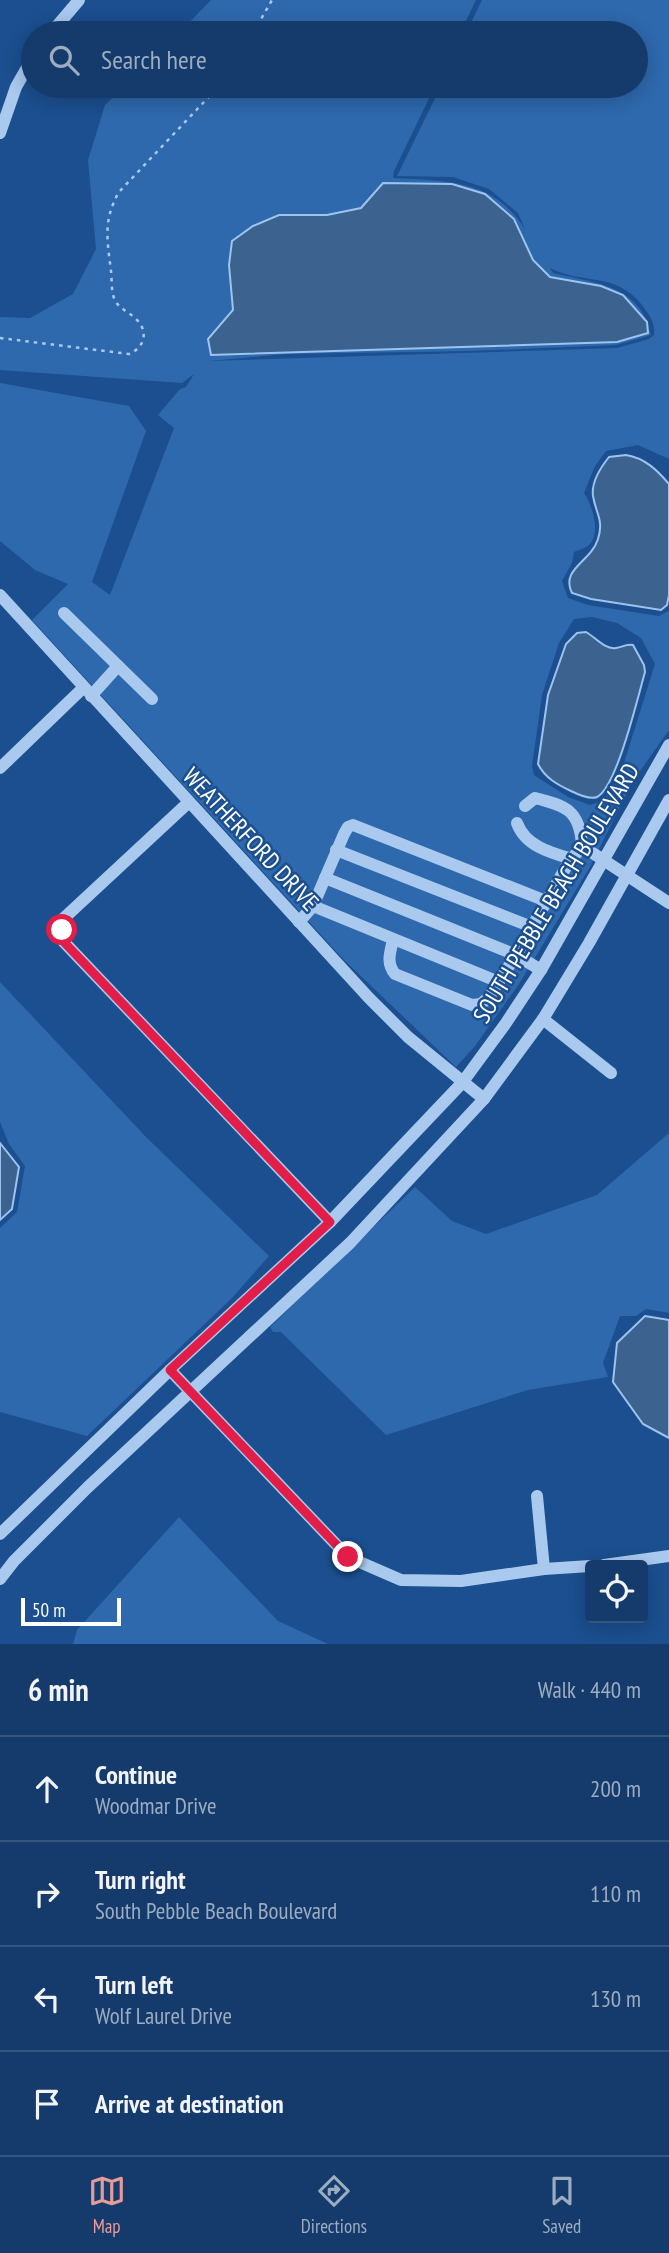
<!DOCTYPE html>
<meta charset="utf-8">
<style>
body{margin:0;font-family:"PT Sans Narrow",sans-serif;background:#1d4271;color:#f1f3f6}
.controls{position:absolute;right:21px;bottom:21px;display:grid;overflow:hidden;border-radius:7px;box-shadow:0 4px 18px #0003}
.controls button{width:63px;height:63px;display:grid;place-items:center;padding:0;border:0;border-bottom:2px solid #33557e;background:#143b6b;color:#f1f3f6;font:35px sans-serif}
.scale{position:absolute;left:21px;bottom:18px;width:100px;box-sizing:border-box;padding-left:7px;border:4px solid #fff;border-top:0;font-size:19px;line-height:24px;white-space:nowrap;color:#fff;-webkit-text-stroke:5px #1b4f8f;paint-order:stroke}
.stop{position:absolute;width:21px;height:21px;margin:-16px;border:5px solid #e11d48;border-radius:50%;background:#fff}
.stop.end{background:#e11d48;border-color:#fff;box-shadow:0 2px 7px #0008}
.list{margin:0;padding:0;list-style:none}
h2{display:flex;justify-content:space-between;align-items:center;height:91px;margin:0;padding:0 28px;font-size:30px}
h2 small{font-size:23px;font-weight:400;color:#9dadc1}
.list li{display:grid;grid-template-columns:46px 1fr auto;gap:21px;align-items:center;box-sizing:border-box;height:105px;padding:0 28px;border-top:2px solid #33557e}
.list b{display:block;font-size:26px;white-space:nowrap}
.list p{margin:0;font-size:23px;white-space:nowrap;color:#9dadc1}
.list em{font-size:23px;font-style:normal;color:#9dadc1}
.icon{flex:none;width:38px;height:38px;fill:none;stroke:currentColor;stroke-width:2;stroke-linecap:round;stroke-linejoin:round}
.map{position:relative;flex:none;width:669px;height:1644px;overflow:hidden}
.search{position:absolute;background:#143b6b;box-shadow:0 4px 18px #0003;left:21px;right:21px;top:21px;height:77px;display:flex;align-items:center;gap:18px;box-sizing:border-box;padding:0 24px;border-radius:38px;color:#9dadc1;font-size:26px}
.sheet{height:511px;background:#143b6b}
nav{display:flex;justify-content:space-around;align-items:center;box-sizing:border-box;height:98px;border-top:2px solid #33557e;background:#143b6b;font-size:19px;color:#9dadc1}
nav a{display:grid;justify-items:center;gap:4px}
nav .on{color:#e69b98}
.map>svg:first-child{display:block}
.green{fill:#2e69ad;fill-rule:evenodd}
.water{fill:#3c6290;stroke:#9cc4f0;stroke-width:2}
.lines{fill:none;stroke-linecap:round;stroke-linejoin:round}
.path{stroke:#a9c9ee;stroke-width:2.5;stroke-dasharray:3.5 5;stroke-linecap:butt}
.minor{stroke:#a9c9ee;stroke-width:12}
.route{stroke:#e11d48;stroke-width:9}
.labels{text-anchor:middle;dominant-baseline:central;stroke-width:5;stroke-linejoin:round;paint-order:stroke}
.street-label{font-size:24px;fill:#fff;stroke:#1b4f8f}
</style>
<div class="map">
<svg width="669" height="1644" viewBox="0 0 669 1644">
<rect width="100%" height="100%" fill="#1b4f8f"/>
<g class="green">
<polygon points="211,0 476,0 460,33 179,33"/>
<path d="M482,0h187v459l-31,-14 -32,6 -11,15 -11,27c8,12 17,38 6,51 -4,4 -11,6 -16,8l-2,11 -10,18 6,17 20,7 71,11 10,-5v119l-36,51 -43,86 -71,117 -44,62 -19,21 -112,-107 -312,-340 36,-36 -33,-14 -35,-29v-158l129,23 17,25 -54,151 18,13 64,-167 -16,-13 22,-26 6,-2 8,-13 -12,9 -182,-13v-53l30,1 43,-24 23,-45 -8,-89 17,-55 20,-19h310l-41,85 -1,7c54,3 100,1 132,51l-7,-16 -29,-24 -36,-12 -56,-1 44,-90h195v-53h-170zM550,268c32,17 65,3 92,37 8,11 13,17 12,30l-5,4 -32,9 -408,13 77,-7 182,-3 148,-6 35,-10c-10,-50 -56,-52 -98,-62zM592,617l25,6 24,15 14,26 -32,102 -10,22 -11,13 -12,4 -22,-8 -34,-22 -2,-9 10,-71 17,-52 15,-24z"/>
<polygon points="0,982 146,1137 269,1256 233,1297 87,1436 0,1412 0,1228 17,1212 25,1166 9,1144 0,1122"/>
<polygon points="669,1133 669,1313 646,1309 636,1316 620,1316 603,1363 608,1377 528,1390 386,1435 281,1332 273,1332 270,1327 415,1187 452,1221 486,1234 597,1195"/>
<polygon points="179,1517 278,1621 328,1644 73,1644 77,1630"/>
</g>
<g class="water">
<polygon points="383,183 452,184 485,194 514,219 533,260 550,277 601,286 623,295 647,322 648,333 617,342 211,355 208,339 233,310 229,265 232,241 253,226 279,215 327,215 361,208"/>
<path d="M626,455c19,3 31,15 43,29v111l-2,10 -6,5 -70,-11 -19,-6c-12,-24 19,-31 26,-54 6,-19 -2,-25 -5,-43 -2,-14 8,-29 16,-39z"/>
<path d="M586,632c9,5 19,18 30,16 7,-1 9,-4 17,-3l11,20 1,7c-7,24 -28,115 -48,125 -7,3 -20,-3 -26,-6 -13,-6 -26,-13 -33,-27l10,-69 18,-51 11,-11z"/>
<polygon points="0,1143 19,1167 12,1209 0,1220"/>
<polygon points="645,1316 669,1320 669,1438 643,1424 613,1382 617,1343"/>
</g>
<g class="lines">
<g class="path">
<polyline points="253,33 272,0"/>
<path d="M0,338l129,16c15,-6 20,-22 8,-34 -7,-8 -19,-11 -23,-22 -3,-8 -2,-19 -3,-27 -4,-32 -8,-51 8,-79l100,-106"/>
</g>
<g class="minor">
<polyline points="51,33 79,0"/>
<polyline points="0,133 16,87 33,57"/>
<polyline points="0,595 369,998 408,1037 484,1099"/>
<polyline points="64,613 152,699"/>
<polyline points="91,696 118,666"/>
<polyline points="0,768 83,688"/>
<polyline points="189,802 63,919 63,941 330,1222"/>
<path d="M525,806l10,-8c32,8 45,13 47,48"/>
<path d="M517,823c8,23 34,30 55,36"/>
<polyline points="336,850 532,927"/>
<polyline points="325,878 516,955 541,970"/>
<polyline points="313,906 344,834 348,827 353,825 546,901"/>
<polyline points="299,922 313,906 499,982"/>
<path d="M393,940c-3,13 -7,23 2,34l77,31 9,-1 9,-8 26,-41 50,-88 16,-21 87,57"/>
<polyline points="543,1019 611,1073"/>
<polyline points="170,1370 348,1557 401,1580 461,1581 544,1569 590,1566"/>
<polyline points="537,1496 544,1569"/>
<polyline points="0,1534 170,1370 330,1222 462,1083 506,1023 541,970 669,745"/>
<polyline points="604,1565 669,1556"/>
<polyline points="0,1579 14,1561 87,1488 350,1243 484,1099 543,1019 589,943 669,800"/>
</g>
</g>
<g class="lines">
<polyline class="route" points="62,930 63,941 330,1222 170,1370 348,1557"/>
</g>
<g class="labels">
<g class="street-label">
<text transform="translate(251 839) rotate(47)">WEATHERFORD DRIVE</text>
<text transform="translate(556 893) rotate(-59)">SOUTH PEBBLE BEACH BOULEVARD</text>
</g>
</g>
</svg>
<div class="controls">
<button><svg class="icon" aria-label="locate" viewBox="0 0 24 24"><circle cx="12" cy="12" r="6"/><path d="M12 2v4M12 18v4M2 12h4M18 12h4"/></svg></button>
</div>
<div class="scale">50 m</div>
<div class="stop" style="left:62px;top:930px"></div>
<div class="stop end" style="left:348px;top:1557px"></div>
<div class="search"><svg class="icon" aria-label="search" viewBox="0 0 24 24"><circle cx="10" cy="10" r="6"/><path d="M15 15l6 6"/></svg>Search here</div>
</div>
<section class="sheet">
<h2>6 min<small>Walk · 440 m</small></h2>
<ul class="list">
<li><svg class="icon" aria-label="ahead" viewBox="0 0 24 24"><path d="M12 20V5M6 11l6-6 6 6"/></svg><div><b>Continue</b><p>Woodmar Drive</p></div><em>200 m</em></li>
<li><svg class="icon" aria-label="right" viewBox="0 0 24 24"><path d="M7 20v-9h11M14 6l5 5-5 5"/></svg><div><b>Turn right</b><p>South Pebble Beach Boulevard</p></div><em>110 m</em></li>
<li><svg class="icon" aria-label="left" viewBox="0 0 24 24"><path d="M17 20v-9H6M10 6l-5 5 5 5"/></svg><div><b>Turn left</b><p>Wolf Laurel Drive</p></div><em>130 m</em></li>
<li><svg class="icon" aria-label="arrive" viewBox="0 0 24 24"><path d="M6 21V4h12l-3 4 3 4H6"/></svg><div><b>Arrive at destination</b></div></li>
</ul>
</section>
<nav>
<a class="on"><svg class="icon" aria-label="map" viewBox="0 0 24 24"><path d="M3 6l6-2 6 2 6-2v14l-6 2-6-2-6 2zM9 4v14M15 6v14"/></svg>Map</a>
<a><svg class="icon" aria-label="directions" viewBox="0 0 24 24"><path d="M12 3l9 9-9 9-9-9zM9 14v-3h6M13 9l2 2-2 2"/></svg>Directions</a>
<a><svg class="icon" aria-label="saved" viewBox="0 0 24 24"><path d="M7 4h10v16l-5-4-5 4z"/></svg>Saved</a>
</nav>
